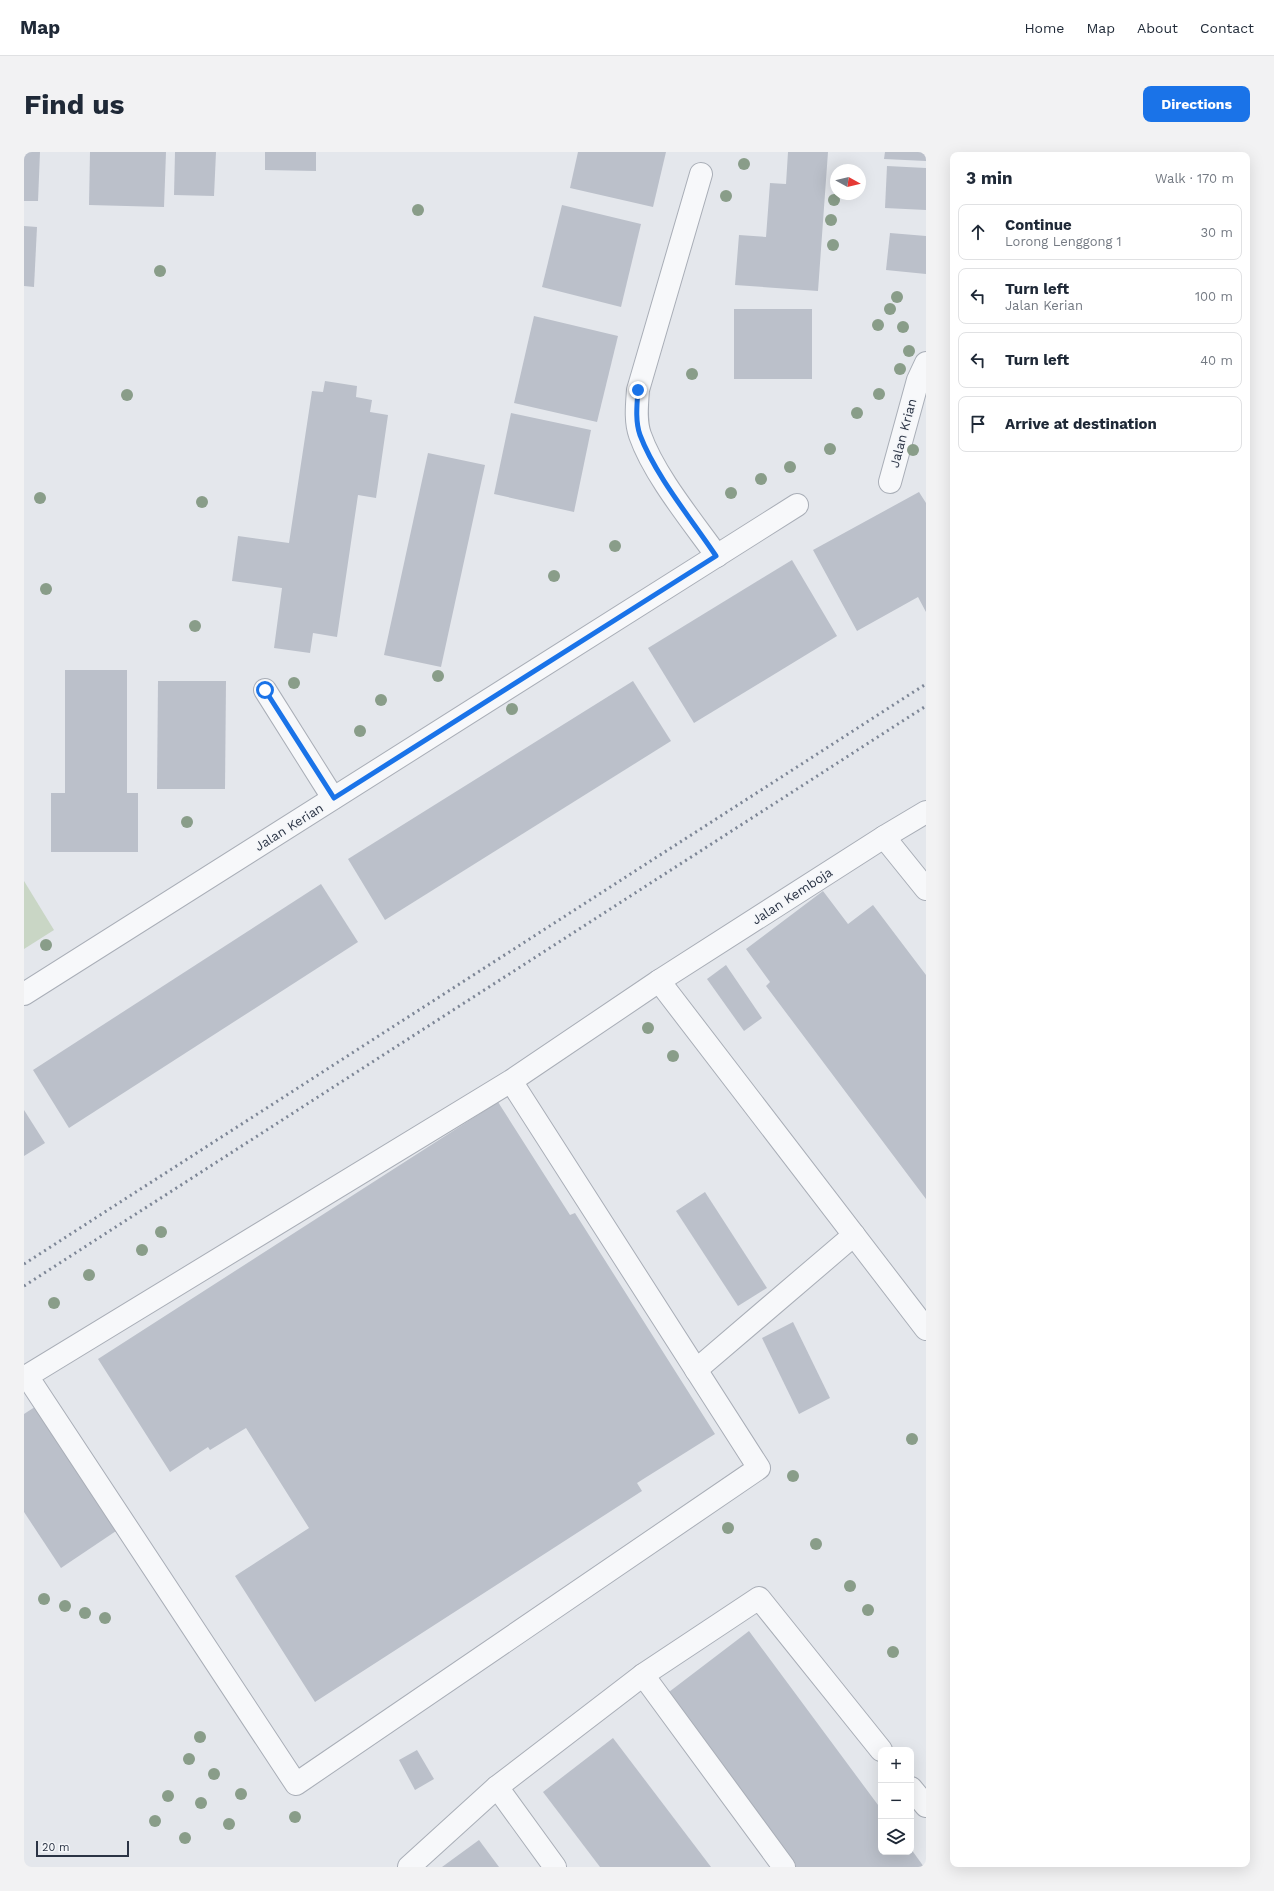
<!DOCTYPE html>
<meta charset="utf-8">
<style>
body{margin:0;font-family:"Work Sans",sans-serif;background:#f2f2f3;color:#1f2937}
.controls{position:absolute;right:12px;bottom:12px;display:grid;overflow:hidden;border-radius:8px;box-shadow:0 4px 16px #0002}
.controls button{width:36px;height:36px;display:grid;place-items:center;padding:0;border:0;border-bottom:1px solid #e0e1e3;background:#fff;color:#1f2937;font:20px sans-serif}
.compass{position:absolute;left:806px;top:12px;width:36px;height:36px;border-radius:50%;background:#fff;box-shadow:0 4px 16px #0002;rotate:98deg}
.scale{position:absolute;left:12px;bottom:10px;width:93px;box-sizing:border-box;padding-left:4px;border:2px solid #2b3445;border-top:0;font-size:11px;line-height:14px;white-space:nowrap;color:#2b3445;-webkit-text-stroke:3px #f4f6f9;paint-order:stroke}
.stop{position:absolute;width:12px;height:12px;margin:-9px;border:3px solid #1a73e8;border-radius:50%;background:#fff}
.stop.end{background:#1a73e8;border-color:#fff;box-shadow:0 1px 4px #0008}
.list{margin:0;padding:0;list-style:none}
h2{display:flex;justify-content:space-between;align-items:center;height:52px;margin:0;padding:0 16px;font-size:17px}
h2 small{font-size:13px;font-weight:400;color:#747a83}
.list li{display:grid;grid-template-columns:26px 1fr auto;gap:12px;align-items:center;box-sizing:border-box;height:56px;margin:0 8px 8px;padding:0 8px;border:1px solid #e0e1e3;border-radius:8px}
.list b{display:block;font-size:15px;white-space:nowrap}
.list p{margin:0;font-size:13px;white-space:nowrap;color:#747a83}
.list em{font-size:13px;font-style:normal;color:#747a83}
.icon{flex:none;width:22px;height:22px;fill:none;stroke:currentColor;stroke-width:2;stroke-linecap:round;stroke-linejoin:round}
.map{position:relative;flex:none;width:902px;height:1715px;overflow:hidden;border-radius:8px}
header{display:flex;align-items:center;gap:24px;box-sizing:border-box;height:56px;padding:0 20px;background:#fff;border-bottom:1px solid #e0e1e3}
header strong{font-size:19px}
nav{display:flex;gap:22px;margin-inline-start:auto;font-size:14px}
.intro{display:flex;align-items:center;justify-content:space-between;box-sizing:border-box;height:96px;padding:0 24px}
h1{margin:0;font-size:28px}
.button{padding:10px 18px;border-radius:8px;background:#1a73e8;color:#fff;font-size:14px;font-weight:700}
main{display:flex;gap:24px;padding:0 24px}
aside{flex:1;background:#fff;border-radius:8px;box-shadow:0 4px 16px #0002}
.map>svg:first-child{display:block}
.green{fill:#c9d6c5}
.building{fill:#bbc0ca}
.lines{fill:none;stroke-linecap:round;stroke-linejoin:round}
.minor-casing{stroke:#a9aeb7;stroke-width:24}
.minor{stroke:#f7f8fa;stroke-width:22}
.rail{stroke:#7d8696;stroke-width:3;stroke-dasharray:2 4;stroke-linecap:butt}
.tree{fill:#899d89}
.route{stroke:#1a73e8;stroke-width:5}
.labels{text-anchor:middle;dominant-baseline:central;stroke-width:3;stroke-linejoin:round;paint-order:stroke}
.street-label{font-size:13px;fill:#2b3445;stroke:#f4f6f9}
</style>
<header>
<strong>Map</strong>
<nav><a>Home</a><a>Map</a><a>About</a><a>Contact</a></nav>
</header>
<div class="intro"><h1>Find us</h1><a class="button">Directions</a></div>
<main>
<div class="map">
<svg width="902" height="1715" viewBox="0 0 902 1715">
<rect width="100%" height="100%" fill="#e4e7ec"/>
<polygon class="green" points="0,729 30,778 0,797"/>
<g class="building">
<polygon points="0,0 16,0 14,49 0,49"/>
<polygon points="66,0 142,0 140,55 65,53"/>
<polygon points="151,0 192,0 190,44 150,43"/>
<polygon points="241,0 292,0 292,19 241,18"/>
<polygon points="554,0 642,0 629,55 546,36"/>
<polygon points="764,0 804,0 794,139 711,133 715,83 742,85 746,31 762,32"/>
<polygon points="861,0 902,0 902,9 860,7"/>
<polygon points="863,14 902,16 902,58 861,56"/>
<polygon points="538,53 617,72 597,155 518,135"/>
<polygon points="0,74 13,75 10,135 0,134"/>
<polygon points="866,81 902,84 902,122 862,118"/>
<rect x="710" y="157" width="78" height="70"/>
<polygon points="510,164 594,184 573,270 490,251"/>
<polygon points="301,229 333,234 332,245 348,248 346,260 364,263 352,346 334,343 313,485 289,481 286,501 250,496 258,436 208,429 214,384 265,391 288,239 299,240"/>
<polygon points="487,261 567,278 550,360 470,342"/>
<polygon points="404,301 461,313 417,515 360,503"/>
<polygon points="895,340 902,351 902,460 894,445 833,479 789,398"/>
<polygon points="768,408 813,484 670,571 624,496"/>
<polygon points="41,518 103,518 103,641 114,641 114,700 27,700 27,641 41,641"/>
<polygon points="134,529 202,529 201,637 133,637"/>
<polygon points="609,529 647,589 361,768 324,707"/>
<polygon points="297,732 334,790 45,976 9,918"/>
<polygon points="799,739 824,772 849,753 902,823 902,1047 742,834 746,830 722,797"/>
<polygon points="702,813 738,866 720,879 683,827"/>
<polygon points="474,950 546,1063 551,1061 691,1282 613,1331 618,1339 291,1550 211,1424 285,1376 222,1276 186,1298 184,1295 146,1320 74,1207"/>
<polygon points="0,958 21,991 0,1004"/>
<polygon points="681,1040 743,1136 714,1154 652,1059"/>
<polygon points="769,1170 806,1246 775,1262 738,1186"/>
<polygon points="17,1251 98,1375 37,1416 0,1360 0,1262"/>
<polygon points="725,1479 857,1657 857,1700 887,1700 887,1697 900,1715 768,1715 641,1543"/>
<polygon points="589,1586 687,1715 576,1715 519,1640"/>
<polygon points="393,1598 410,1627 391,1638 375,1608"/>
<polygon points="455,1688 475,1715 418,1715"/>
</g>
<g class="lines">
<defs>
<g id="minor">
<path d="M677,22l-63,216c-1,14 -3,31 2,45 14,40 52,86 77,121"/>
<polyline points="866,330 894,228 902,211"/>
<polyline points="241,538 309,646"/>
<polyline points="860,685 902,737"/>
<polyline points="635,829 902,1177"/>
<polyline points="0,842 773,353"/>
<polyline points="487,929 735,1316 272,1632 3,1224 487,929 635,829 860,685 902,660"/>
<polyline points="672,1218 830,1083"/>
<polyline points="619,1523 760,1715"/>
<polyline points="473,1635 531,1715"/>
<polyline points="887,1636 902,1654"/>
<polyline points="385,1715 473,1635 619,1523 735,1446 857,1598"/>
</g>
</defs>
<use href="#minor" class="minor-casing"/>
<use href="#minor" class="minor"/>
<g class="rail">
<polyline points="0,1112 902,532"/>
<polyline points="0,1134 902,554"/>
</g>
</g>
<g class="tree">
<circle cx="720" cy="12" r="6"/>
<circle cx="702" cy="44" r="6"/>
<circle cx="810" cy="48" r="6"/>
<circle cx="394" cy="58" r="6"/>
<circle cx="807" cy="68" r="6"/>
<circle cx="809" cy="93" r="6"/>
<circle cx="136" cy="119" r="6"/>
<circle cx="873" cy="145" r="6"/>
<circle cx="866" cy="157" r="6"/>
<circle cx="854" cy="173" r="6"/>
<circle cx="879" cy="175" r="6"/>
<circle cx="885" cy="199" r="6"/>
<circle cx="876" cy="217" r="6"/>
<circle cx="668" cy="222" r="6"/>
<circle cx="855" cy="242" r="6"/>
<circle cx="103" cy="243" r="6"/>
<circle cx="833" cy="261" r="6"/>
<circle cx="806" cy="297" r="6"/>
<circle cx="889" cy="298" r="6"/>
<circle cx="766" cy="315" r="6"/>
<circle cx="737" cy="327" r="6"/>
<circle cx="707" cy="341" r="6"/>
<circle cx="16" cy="346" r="6"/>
<circle cx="178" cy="350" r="6"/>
<circle cx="591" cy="394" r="6"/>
<circle cx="530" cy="424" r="6"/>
<circle cx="22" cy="437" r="6"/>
<circle cx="171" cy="474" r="6"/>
<circle cx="414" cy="524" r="6"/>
<circle cx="270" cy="531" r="6"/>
<circle cx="357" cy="548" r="6"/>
<circle cx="488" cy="557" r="6"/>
<circle cx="336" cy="579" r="6"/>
<circle cx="163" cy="670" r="6"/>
<circle cx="22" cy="793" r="6"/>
<circle cx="624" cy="876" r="6"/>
<circle cx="649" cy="904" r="6"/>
<circle cx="137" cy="1080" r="6"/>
<circle cx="118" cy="1098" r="6"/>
<circle cx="65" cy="1123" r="6"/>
<circle cx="30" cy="1151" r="6"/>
<circle cx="888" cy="1287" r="6"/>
<circle cx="769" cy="1324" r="6"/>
<circle cx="704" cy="1376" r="6"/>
<circle cx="792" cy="1392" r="6"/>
<circle cx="826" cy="1434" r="6"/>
<circle cx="20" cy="1447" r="6"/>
<circle cx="41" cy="1454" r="6"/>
<circle cx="844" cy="1458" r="6"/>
<circle cx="61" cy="1461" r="6"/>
<circle cx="81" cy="1466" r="6"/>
<circle cx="869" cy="1500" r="6"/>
<circle cx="176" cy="1585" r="6"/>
<circle cx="165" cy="1607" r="6"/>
<circle cx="190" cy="1622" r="6"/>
<circle cx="217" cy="1642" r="6"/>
<circle cx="144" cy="1644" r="6"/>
<circle cx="177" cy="1651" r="6"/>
<circle cx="271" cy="1665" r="6"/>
<circle cx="131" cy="1669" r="6"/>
<circle cx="205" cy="1672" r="6"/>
<circle cx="161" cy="1686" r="6"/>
</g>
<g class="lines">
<path class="route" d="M241,538l69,108 382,-242c-24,-36 -61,-81 -76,-121 -5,-14 -3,-31 -2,-45"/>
</g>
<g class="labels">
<g class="street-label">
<text transform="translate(879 281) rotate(-75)">Jalan Krian</text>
<text transform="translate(265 675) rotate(-32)">Jalan Kerian</text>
<text transform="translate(768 744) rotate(-33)">Jalan Kemboja</text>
</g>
</g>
</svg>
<div class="controls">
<button>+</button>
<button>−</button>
<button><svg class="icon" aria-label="layers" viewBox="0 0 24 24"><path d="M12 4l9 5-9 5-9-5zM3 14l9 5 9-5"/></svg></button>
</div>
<svg class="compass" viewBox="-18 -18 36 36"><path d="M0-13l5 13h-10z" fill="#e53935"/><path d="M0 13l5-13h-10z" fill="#747a83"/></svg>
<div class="scale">20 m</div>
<div class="stop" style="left:241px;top:538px"></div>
<div class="stop end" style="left:614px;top:238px"></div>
</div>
<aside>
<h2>3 min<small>Walk · 170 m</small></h2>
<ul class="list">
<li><svg class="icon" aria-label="ahead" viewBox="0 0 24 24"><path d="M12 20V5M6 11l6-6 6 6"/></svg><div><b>Continue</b><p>Lorong Lenggong 1</p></div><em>30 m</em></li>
<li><svg class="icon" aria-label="left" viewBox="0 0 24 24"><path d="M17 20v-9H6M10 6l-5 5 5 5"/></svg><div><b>Turn left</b><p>Jalan Kerian</p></div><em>100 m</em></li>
<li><svg class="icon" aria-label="left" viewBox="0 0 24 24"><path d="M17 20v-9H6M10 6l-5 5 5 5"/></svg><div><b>Turn left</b></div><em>40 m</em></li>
<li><svg class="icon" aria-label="arrive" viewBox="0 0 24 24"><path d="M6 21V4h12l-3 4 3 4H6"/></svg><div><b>Arrive at destination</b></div></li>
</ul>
</aside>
</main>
